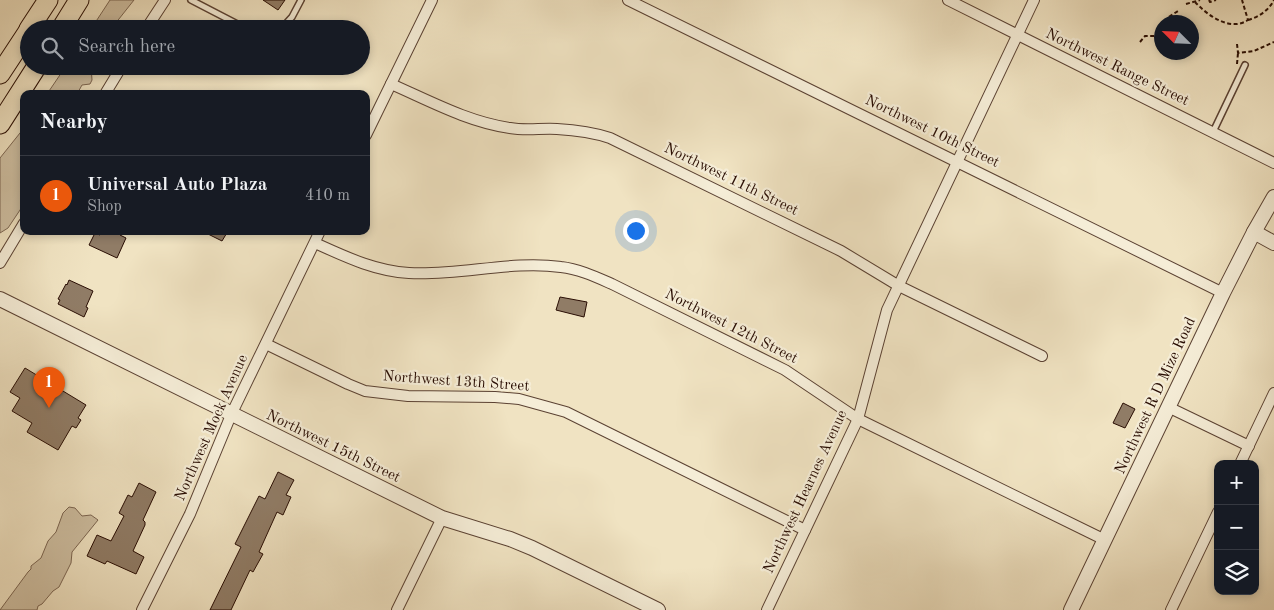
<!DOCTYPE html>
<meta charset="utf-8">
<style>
body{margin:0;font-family:"Old Standard TT",serif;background:#20242c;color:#f1f3f6}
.controls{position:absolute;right:15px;bottom:15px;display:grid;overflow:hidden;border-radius:10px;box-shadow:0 2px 8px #0003}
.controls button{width:45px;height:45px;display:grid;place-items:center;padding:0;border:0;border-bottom:1px solid #363941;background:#171b24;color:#f1f3f6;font:25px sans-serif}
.compass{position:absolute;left:1154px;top:15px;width:45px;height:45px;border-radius:50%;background:#171b24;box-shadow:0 2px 8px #0003;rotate:294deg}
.you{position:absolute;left:635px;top:230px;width:18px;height:18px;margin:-12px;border:4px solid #fff;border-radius:50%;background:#1a73e8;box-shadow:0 0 0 8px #1a73e833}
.badge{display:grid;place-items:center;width:32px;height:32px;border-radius:50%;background:#ea580c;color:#fff;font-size:16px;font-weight:700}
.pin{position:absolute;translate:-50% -41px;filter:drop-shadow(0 1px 2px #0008)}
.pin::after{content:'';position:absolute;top:26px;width:18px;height:15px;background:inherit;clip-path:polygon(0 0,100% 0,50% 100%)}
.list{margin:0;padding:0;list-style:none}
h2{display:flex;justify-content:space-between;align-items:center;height:65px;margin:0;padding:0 20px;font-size:21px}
h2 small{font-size:16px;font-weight:400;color:#9ea1a6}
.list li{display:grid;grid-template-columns:32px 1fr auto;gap:15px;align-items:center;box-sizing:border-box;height:80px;padding:0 20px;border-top:1px solid #363941}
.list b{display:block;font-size:19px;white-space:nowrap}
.list p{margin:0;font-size:16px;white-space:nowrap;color:#9ea1a6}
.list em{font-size:16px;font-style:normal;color:#9ea1a6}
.icon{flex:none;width:28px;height:28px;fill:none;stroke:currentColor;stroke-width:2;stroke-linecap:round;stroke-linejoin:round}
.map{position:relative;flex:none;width:1274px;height:610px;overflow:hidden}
.search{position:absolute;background:#171b24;box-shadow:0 2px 8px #0003;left:20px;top:20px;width:350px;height:55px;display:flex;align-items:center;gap:12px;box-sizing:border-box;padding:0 18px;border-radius:28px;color:#9ea1a6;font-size:19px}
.panel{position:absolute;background:#171b24;box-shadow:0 2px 8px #0003;left:20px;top:90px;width:350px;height:145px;border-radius:10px}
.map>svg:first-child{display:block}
.green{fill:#cebfa2;stroke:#7c6652}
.building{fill:#907c66;stroke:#290d03}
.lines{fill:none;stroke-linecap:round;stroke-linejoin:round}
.service-casing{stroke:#5b4233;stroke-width:8}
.minor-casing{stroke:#5b4233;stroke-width:12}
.tertiary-casing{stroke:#5b4233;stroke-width:16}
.motorway-casing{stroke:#290d03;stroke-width:21}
.path{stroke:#290d03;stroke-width:2;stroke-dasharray:4 2.5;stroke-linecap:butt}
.service{stroke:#f5edd7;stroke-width:5}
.minor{stroke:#f5edd7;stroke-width:10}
.tertiary{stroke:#f5edd7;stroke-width:14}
.motorway{stroke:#f0e3c2;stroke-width:19}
.labels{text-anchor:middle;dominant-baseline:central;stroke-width:4.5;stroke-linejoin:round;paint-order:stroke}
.street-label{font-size:15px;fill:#290d03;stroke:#f5edd7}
</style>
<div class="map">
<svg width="1274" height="610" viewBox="0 0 1274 610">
<rect width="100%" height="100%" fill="#f0e3c2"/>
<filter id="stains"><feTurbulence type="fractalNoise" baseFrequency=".004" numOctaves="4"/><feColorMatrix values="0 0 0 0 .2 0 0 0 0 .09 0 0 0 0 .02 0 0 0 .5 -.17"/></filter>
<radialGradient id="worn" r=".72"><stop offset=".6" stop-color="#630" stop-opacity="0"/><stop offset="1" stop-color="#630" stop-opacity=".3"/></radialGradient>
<g class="green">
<polygon points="110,0 134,0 111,29 91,29"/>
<polygon points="66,66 91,66 92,80 90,84 82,85 77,94 47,94"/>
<polygon points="24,128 24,204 8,228 0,233 0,158"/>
<polygon points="69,507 75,508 82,516 91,515 98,520 72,552 71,563 59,587 53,591 42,604 38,606 37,610 0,610 28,572 31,569 31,566 41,558 48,541 56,532 63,513"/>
</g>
<g class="building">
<polygon points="263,0 285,0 278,10"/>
<polygon points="102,231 122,231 120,235 126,238 117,258 89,245 95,233 100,235"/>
<polygon points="202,231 228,231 222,241"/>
<polygon points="69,280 93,291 86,307 88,308 84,317 58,304 60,300 58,299 66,284 67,285"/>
<polygon points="560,297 587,302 584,317 556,310"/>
<polygon points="25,368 86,405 78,418 81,420 76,428 72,426 58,450 27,432 32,423 12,411 20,398 10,392"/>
<polygon points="1123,403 1135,409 1125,428 1113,423"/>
<polygon points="278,472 294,480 286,495 291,497 283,515 277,512 259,552 263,554 253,572 250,570 231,610 210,610 241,547 235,544 259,496 265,499"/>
<polygon points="139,483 156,492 143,520 145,522 145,525 133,551 144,557 136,574 107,561 105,564 87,556 97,535 111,541 124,516 119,513 128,495 132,497"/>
</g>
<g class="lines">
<defs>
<g id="service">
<polyline points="191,0 247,29"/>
<polyline points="281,29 292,17 301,0"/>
<polyline points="1213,132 1245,65"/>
</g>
<g id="minor">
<polyline points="628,0 1223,293"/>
<polyline points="948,0 1274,163"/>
<polyline points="146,29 165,0"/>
<path d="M391,84c39,17 77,38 119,44 16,3 31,0 47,1 18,1 35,3 53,9l231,113 58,35 143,70"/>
<polyline points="105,94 122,66"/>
<polyline points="366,135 432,0"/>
<path d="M315,243c31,14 60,28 94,30 51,3 102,-13 152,-6 18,2 35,10 51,17l173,86 73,49 247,121"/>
<polyline points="0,263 24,223"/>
<polyline points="266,344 348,384 365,391 408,396 495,397 519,399 566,412 805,530"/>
<polyline points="1168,407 1249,446"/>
<polyline points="1240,464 1274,393"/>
<polyline points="142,610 190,514 231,415 320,231"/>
<polyline points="397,610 442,518"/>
<polyline points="767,610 858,419 887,310 1034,0"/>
<polyline points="1171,610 1218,512"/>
</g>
<g id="tertiary">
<polyline points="1254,232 1274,243"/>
<polyline points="0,299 442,518 510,539 532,548 658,610"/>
<polyline points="1071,610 1223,293 1254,232 1274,197"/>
</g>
<g id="motorway">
<polyline points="29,29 48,0"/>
<polyline points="61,29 79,0"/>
<polyline points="0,74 29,30"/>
<polyline points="0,124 37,66"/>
</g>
</defs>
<use href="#service" class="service-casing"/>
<use href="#minor" class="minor-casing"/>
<use href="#tertiary" class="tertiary-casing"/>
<use href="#motorway" class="motorway-casing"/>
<g class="path">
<polyline points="1209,0 1210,2 1216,0"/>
<path d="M1195,2c12,13 35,30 53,18l-6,-20"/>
<polyline points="1186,4 1200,0"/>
<path d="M1248,20c11,-3 21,-10 26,-20"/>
<polyline points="1166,22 1167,18 1178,11"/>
<polyline points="1140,42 1145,36 1157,36 1162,31"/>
<polyline points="1237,44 1238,53 1254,51 1274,42"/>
<polyline points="1237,64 1238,53"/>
</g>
<use href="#service" class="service"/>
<use href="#minor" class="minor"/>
<use href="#tertiary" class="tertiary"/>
<use href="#motorway" class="motorway"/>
</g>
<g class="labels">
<g class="street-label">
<text transform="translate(1117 68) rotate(26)">Northwest Range Street</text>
<text transform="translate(932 132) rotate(26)">Northwest 10th Street</text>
<text transform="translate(731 180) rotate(26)">Northwest 11th Street</text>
<text transform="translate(731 327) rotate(27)">Northwest 12th Street</text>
<text transform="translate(456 382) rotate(4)">Northwest 13th Street</text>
<text transform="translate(1156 396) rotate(-65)">Northwest R D Mize Road</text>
<text transform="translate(212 428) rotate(-66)">Northwest Mock Avenue</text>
<text transform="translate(333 447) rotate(26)">Northwest 15th Street</text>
<text transform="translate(806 492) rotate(-65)">Northwest Hearnes Avenue</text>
</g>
</g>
<rect width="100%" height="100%" filter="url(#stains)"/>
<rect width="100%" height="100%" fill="url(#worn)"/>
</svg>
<div class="controls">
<button>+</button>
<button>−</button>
<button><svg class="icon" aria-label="layers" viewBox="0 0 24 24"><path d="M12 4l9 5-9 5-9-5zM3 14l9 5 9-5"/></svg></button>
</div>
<svg class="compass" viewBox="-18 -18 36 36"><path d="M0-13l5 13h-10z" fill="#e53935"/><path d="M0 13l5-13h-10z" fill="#9ea1a6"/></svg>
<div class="you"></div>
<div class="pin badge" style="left:49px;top:408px">1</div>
<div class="search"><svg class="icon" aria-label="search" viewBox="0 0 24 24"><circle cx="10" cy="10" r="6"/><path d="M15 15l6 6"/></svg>Search here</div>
<section class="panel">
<h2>Nearby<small></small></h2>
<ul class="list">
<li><span class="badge">1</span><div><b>Universal Auto Plaza</b><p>Shop</p></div><em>410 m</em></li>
</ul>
</section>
</div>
